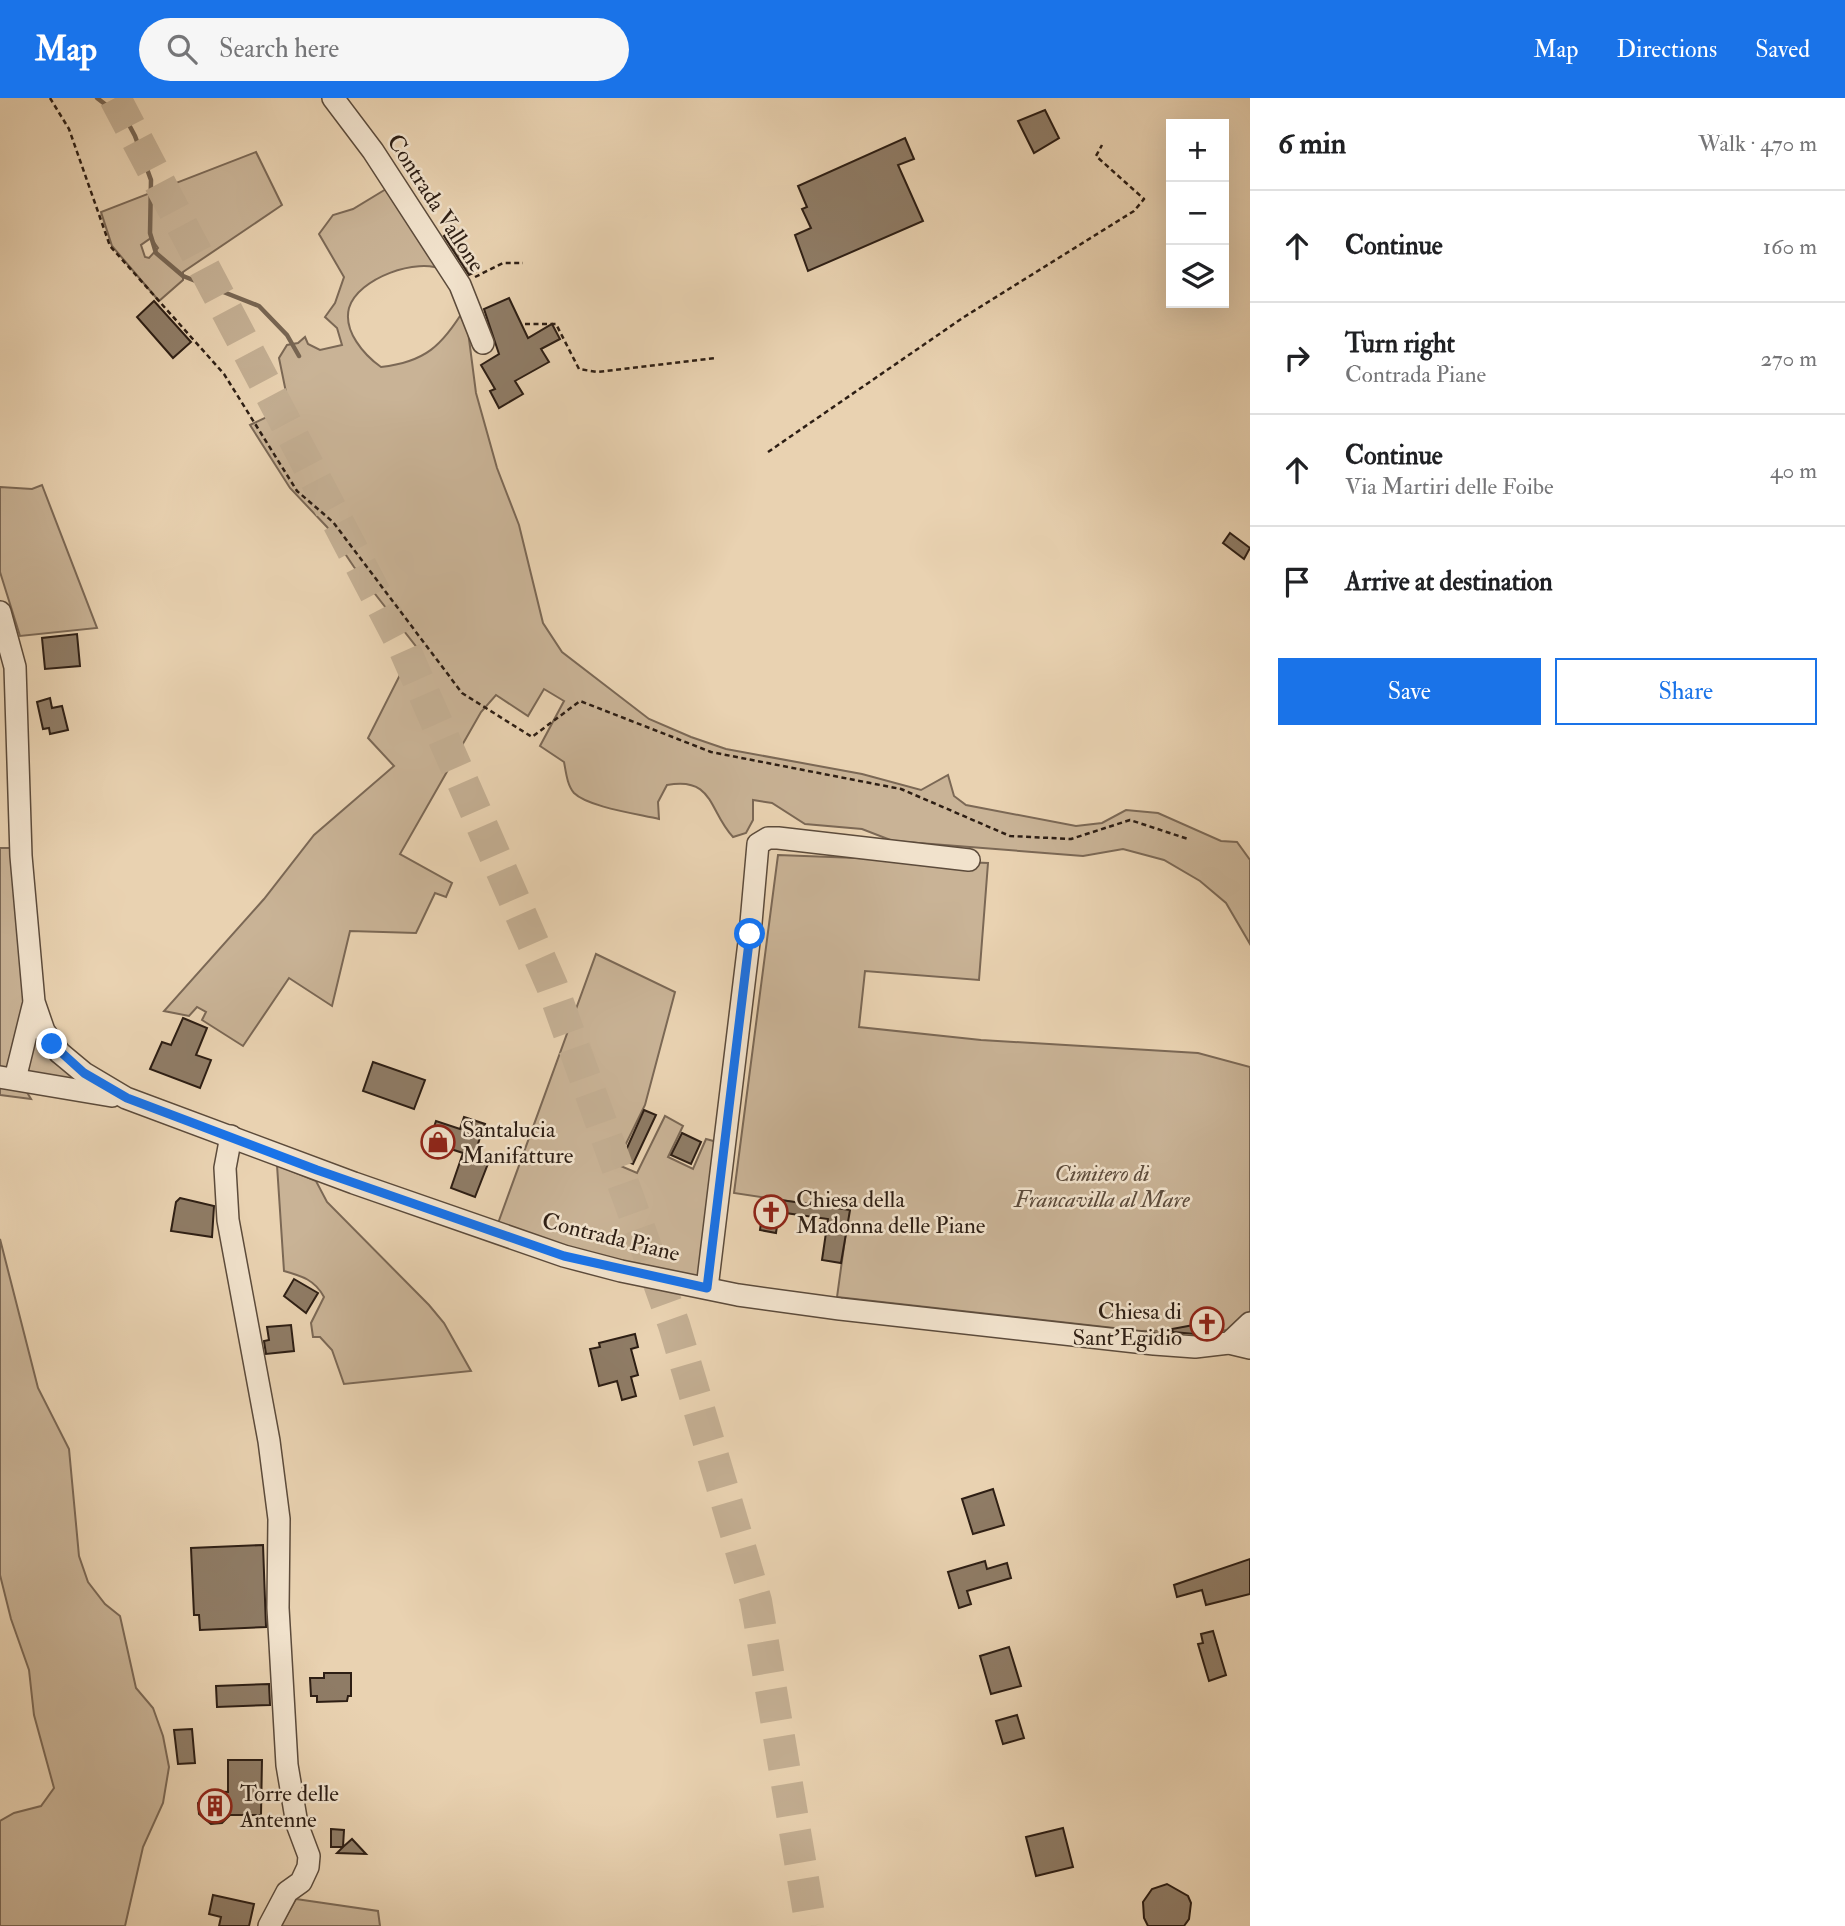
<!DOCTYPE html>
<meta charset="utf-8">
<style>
body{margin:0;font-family:"IM FELL Double Pica",serif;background:#f6f6f6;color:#202124}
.controls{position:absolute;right:21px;top:21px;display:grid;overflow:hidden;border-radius:0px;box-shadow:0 7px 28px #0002}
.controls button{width:63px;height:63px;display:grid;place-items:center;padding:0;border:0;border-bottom:2px solid #e0e0e0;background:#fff;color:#202124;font:35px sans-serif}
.stop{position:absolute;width:21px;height:21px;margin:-16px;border:5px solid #1a73e8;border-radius:50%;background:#fff}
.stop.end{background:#1a73e8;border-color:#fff;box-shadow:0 2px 7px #0008}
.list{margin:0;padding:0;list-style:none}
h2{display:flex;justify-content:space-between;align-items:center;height:91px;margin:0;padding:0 28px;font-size:30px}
h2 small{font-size:23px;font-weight:400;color:#757577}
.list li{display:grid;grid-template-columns:46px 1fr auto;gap:21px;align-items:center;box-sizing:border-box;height:112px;padding:0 28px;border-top:2px solid #e0e0e0}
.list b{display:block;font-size:26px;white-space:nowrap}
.list p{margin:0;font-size:23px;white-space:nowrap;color:#757577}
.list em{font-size:23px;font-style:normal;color:#757577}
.actions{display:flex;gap:14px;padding:21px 28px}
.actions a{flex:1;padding:16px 0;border:2px solid #1a73e8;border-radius:0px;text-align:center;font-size:24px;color:#1a73e8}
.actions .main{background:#1a73e8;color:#fff}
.icon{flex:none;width:38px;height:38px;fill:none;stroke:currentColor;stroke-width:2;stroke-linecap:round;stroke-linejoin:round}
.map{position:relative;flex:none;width:1250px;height:1828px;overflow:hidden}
header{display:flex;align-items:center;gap:42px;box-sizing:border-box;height:98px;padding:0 35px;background:#1a73e8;color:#fff}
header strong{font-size:33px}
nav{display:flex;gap:38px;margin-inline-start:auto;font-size:24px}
.search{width:490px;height:63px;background:#f6f6f6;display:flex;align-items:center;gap:18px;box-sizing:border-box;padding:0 24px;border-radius:38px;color:#757577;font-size:26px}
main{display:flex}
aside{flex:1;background:#fff}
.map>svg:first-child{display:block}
.green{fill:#c9b396;stroke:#7b6855;stroke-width:2;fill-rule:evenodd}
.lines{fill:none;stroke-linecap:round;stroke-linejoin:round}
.stream{stroke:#776552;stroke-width:4.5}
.building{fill:#8f7c66;stroke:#2d1e14;stroke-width:2}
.highway-tunnel{stroke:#c3ae92;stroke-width:32;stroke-dasharray:32 16;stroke-linecap:butt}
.minor-casing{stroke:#5c4b3b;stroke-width:24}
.path{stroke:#2d1e14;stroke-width:2.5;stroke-dasharray:5 3.5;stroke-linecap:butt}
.minor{stroke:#f1e2cc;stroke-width:21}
.route{stroke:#1a73e8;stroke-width:9}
.labels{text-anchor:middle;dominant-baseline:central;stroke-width:5;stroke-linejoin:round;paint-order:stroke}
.street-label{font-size:23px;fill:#2d1e14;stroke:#f1e2cc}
.poi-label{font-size:23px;fill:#2d1e14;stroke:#f1e2cc;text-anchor:start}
.park-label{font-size:23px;font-style:italic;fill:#5c4b3b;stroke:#f1e2cc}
</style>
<header>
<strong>Map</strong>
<div class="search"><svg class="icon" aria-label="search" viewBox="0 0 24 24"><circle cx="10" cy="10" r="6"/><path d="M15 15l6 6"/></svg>Search here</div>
<nav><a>Map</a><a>Directions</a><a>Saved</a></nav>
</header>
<main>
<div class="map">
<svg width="1250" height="1828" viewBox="0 0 1250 1828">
<rect width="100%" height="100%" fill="#e9d2b1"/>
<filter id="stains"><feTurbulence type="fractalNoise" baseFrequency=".00286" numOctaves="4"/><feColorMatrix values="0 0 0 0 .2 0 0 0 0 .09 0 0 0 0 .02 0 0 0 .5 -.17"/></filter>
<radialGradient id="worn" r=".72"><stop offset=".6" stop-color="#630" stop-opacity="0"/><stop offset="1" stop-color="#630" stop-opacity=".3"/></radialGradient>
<g class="green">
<path d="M256,54l26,53 -99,67v8l-24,21 -47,-55 -11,-34zM151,140l7,10 -9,10 -4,-1 -4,-12z"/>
<path d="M391,88l52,84c-25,-13 -85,8 -94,38 -6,23 15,47 32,59 44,-5 61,-21 84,-59l11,85 21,75 22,57 24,98 19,29 87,67 42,18 35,12 136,25 59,16 27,-15 6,21 12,9 110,21 26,-3 24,-13 32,3 63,28 16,1 13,18v84l-24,-41 -26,-22 -36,-21 -41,-11 -40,7 -190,-15 -31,-12 -57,-5 -33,-21 -19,-3v20l-7,13 -13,4c-24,-25 -19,-61 -66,-52l-9,17 1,17c-21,-5 -71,-12 -85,-26 -7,-8 -8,-21 -10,-31l-24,-16 24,-45 -20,-12 -16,27 -32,-21 -15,17 -81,142 52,29 -6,14 -11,-4 -19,40 -66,-2 -18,75 -43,-28 -46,68 -41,-26 4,-8 -9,-5 -8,9 -25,-5 100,-112 50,-64 80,-69 -26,-28 39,-77 11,-12 -64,-82 -27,-40 -37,-39 -40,-63 15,-7 23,-16 -9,-44 8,-13 11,-2 7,-6 3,7 12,6 22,-5 -5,-17 -12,-11 10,-14 9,-26 -25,-43 14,-19 20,-6z"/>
<polygon points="42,387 97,530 20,538 0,474 0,389 32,391"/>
<polygon points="0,750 15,750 25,909 22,986 31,1001 0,997"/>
<polygon points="778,757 988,765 979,882 865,873 859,929 981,942 1198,955 1250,969 1250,1214 1227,1232 1141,1233 837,1199 849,1112 734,1095"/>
<polygon points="596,856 675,894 645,1007 616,1066 637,1075 665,1018 683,1028 668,1059 693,1071 706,1041 721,1045 705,1181 592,1158 497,1128"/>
<polygon points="35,937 51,962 81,984 25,977"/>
<path d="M277,1067l39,16 11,21 102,103 15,18 27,48 -127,13 -12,-34 -12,-13h-7l-2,-14 13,-26c-9,-17 -22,-21 -40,-26z"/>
<polygon points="0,1141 38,1290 69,1351 79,1458 88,1484 105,1506 120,1518 136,1590 153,1610 163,1638 169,1669 163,1705 143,1749 125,1828 0,1828 0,1723 14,1715 41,1708 54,1690 34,1617 29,1572 11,1521 0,1477"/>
<polygon points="296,1801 378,1813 380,1828 281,1828"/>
</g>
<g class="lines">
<polyline class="stream" points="97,0 127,23 135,38 151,82 150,135 156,155 183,178 259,208 287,237 299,258"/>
</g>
<g class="building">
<polygon points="1045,12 1059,40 1034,55 1018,23"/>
<polygon points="905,40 914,61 898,67 923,123 808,173 795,137 811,130 802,111 807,109 798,88"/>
<polygon points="456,130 464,143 459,146 463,155 475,174 469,177 444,138"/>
<polygon points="509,200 528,240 552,226 560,241 541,251 549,264 515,283 523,296 499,310 490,293 495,291 481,267 499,256 484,211"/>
<polygon points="154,203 191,244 173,260 137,219"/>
<polygon points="1230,435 1250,450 1244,461 1223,445"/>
<polygon points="77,536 80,568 45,571 42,540"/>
<polygon points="50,600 52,610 62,608 68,632 50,636 49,630 43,631 37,604"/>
<polygon points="183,920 207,930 196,957 211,962 200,990 150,971 162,944 171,947"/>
<polygon points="373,964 425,982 414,1011 363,993"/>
<polygon points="644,1012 656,1017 633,1066 622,1061"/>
<polygon points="464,1019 485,1026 474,1057 489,1063 475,1099 451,1090 463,1055 429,1044 436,1023 460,1031"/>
<polygon points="682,1035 701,1044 691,1066 671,1057"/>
<polygon points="180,1100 214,1108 212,1139 171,1133 176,1104"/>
<polygon points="781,1102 850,1112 841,1165 822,1162 828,1121 785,1115 784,1122 778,1121 776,1135 760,1132 764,1105 780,1107"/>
<polygon points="294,1181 318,1195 306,1215 284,1198"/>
<polygon points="1215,1223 1217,1233 1195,1236 1173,1234 1172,1231"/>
<polygon points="291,1227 294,1253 266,1256 264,1243 269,1242 267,1229"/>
<polygon points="635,1236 638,1249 631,1251 638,1277 631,1279 636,1298 622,1302 617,1283 599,1288 590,1251 600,1249 599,1245"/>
<polygon points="993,1391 1004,1427 973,1436 962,1401"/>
<polygon points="263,1447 266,1529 200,1532 199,1517 194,1517 191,1450"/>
<polygon points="1250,1461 1250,1496 1206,1507 1202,1492 1177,1499 1174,1487"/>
<polygon points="985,1463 987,1471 1007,1465 1011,1480 967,1493 971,1506 959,1510 948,1474"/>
<polygon points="1213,1533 1226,1577 1209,1583 1198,1546 1203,1545 1201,1536"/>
<polygon points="1009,1549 1021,1588 991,1596 980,1558"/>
<polygon points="324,1575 351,1575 351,1598 348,1598 347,1603 317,1604 317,1598 311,1598 310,1580 324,1580"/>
<polygon points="269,1586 270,1607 217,1609 216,1588"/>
<polygon points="1017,1617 1024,1640 1003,1646 996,1623"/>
<polygon points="192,1631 195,1665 178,1666 174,1632"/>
<polygon points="228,1662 262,1662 261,1717 230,1717 222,1725 211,1726 199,1716 198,1705 209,1693 228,1694"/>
<polygon points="1063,1730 1073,1769 1036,1778 1026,1739"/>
<polygon points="331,1731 344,1732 343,1749 352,1741 366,1756 337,1755 343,1749 331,1749"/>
<polygon points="1167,1786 1188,1798 1191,1805 1189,1821 1184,1828 1148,1828 1144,1820 1143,1804 1152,1791"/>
<polygon points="213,1797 254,1806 249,1828 219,1828 221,1819 209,1816"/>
</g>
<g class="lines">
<polyline class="highway-tunnel" points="115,0 404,550 552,888 674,1227 756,1503 811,1828"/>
<defs>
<g id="minor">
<polyline points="333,0 373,53 460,187 483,245"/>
<polyline points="0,514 15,569 21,758 34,904 44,933 60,955 84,975 126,1000 354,1085 564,1158 621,1173 738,1197 840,1211 1154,1246 1195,1249 1229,1245 1250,1250"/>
<polyline points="0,979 112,998"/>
<polyline points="15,981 33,908"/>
<polyline points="231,1038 225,1070 228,1122 269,1343 279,1421 278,1510 287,1667 297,1726 309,1758 308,1769 301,1784 287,1794 269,1828"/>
<polyline points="707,1190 750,836 758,746 768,740 778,740 969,762"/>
<polyline points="1229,1245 1250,1225"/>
</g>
</defs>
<use href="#minor" class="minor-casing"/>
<g class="path">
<polyline points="50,0 69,31 110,148 224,276 297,393 333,424 462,595 532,639 580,603 711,654 901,691 1010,738 1071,741 1130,722 1188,741"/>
<polyline points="475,179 503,165 523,165"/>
<polyline points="525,226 556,226 579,271 597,274 716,260"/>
<polyline points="768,354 964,219 1134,113 1144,101 1096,58 1102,47"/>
</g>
<use href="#minor" class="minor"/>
</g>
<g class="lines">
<polyline class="route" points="52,946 84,975 127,1000 317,1072 564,1158 707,1190 750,836"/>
</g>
<defs>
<symbol id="shop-ring" viewBox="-11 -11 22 22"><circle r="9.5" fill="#f1e2cc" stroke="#8f2418" stroke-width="1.5"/><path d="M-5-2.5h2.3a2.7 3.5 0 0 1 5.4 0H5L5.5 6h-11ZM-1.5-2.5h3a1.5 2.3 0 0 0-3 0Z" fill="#8f2418"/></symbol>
<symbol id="church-ring" viewBox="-11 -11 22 22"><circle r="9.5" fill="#f1e2cc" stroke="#8f2418" stroke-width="1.5"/><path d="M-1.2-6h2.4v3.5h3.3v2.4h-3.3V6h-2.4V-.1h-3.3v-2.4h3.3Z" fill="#8f2418"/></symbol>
<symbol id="building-ring" viewBox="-11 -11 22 22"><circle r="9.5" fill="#f1e2cc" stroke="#8f2418" stroke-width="1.5"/><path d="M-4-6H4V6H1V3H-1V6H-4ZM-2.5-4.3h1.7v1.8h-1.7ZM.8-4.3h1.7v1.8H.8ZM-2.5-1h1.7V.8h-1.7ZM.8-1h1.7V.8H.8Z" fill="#8f2418"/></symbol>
</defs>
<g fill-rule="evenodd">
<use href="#shop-ring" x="419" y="1025" width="38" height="38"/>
<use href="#church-ring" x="752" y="1095" width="38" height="38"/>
<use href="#church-ring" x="1188" y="1207" width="38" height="38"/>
<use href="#building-ring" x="196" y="1689" width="38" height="38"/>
</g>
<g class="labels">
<g class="street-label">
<text transform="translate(436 105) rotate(57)">Contrada Vallone</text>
<text transform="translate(611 1139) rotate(14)">Contrada Piane</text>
</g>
<g class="poi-label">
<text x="462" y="1031">Santalucia<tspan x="462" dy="26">Manifatture</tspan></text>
<text x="796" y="1101">Chiesa della<tspan x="796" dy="26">Madonna delle Piane</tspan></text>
<text x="1182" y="1213" text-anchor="end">Chiesa di<tspan x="1182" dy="26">Sant'Egidio</tspan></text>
<text x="240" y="1695">Torre delle<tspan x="240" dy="26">Antenne</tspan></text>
</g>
<g class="park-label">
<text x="1102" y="1075">Cimitero di<tspan x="1102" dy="26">Francavilla al Mare</tspan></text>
</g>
</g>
<rect width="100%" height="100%" filter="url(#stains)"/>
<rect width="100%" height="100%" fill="url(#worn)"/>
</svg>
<div class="controls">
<button>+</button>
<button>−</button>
<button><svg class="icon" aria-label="layers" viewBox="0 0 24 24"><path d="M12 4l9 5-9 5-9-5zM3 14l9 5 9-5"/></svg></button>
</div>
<div class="stop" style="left:750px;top:836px"></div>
<div class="stop end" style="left:52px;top:946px"></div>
</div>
<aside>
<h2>6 min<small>Walk · 470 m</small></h2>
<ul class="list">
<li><svg class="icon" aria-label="ahead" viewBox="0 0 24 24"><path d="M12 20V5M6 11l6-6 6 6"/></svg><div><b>Continue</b></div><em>160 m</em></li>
<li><svg class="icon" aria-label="right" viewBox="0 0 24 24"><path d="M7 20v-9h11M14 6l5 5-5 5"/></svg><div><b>Turn right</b><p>Contrada Piane</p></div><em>270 m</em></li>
<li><svg class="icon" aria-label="ahead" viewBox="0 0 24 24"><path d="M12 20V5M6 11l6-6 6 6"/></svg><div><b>Continue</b><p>Via Martiri delle Foibe</p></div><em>40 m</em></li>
<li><svg class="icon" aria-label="arrive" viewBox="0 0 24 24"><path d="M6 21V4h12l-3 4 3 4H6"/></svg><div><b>Arrive at destination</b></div></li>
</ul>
<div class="actions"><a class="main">Save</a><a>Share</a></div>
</aside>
</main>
